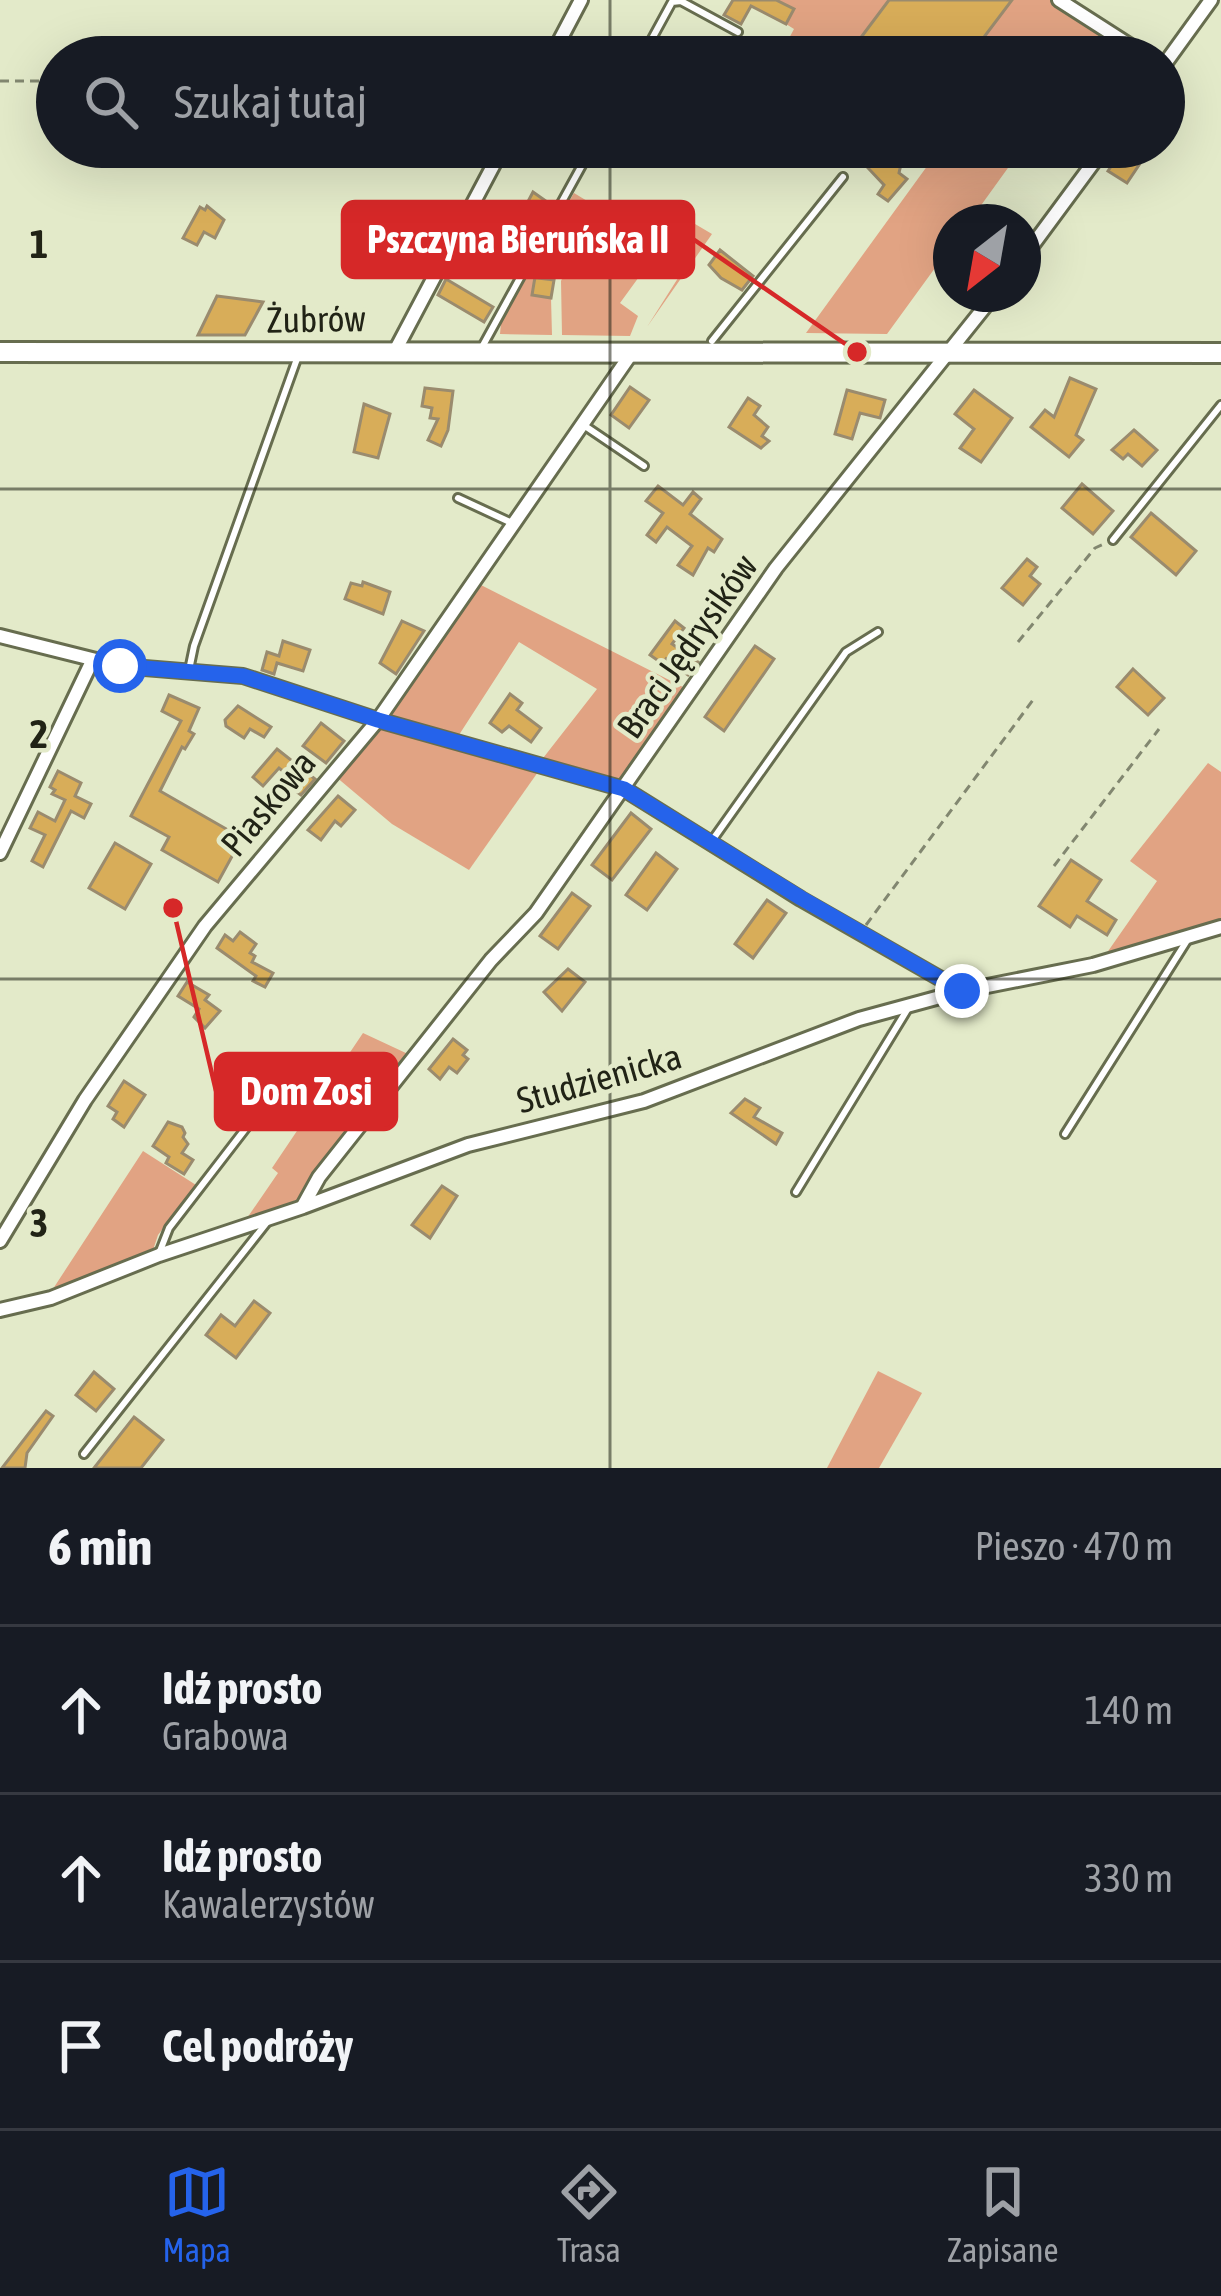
<!DOCTYPE html>
<html lang="pl">
<meta charset="utf-8">
<style>
body{margin:0;font-family:"Asap Condensed",sans-serif;background:#20242c;color:#f1f3f6}
.compass{position:absolute;left:933px;top:204px;width:108px;height:108px;border-radius:50%;background:#171b24;box-shadow:0 12px 48px #0002;rotate:211deg}
.stop{position:absolute;width:36px;height:36px;margin:-27px;border:9px solid #2563eb;border-radius:50%;background:#fff}
.stop.end{background:#2563eb;border-color:#fff;box-shadow:0 3px 12px #0008}
.list{margin:0;padding:0;list-style:none}
h2{display:flex;justify-content:space-between;align-items:center;height:156px;margin:0;padding:0 48px;font-size:51px}
h2 small{font-size:39px;font-weight:400;color:#9ea1a6}
.list li{display:grid;grid-template-columns:78px 1fr auto;gap:36px;align-items:center;box-sizing:border-box;height:168px;padding:0 48px;border-top:3px solid #363941}
.list b{display:block;font-size:45px;white-space:nowrap}
.list p{margin:0;font-size:39px;white-space:nowrap;color:#9ea1a6}
.list em{font-size:39px;font-style:normal;color:#9ea1a6}
.icon{flex:none;width:66px;height:66px;fill:none;stroke:currentColor;stroke-width:2;stroke-linecap:round;stroke-linejoin:round}
.map{position:relative;flex:none;width:1221px;height:1468px;overflow:hidden}
.search{position:absolute;background:#171b24;box-shadow:0 12px 48px #0002;left:36px;right:36px;top:36px;height:132px;display:flex;align-items:center;gap:30px;box-sizing:border-box;padding:0 42px;border-radius:66px;color:#9ea1a6;font-size:45px}
.sheet{height:660px;background:#171b24}
nav{display:flex;justify-content:space-around;align-items:center;box-sizing:border-box;height:168px;border-top:3px solid #363941;background:#171b24;font-size:33px;color:#9ea1a6}
nav a{display:grid;justify-items:center;gap:6px}
nav .on{color:#2563eb}
.map>svg:first-child{display:block}
.green{fill:#e1a383}
.building{fill:#d8ad59;stroke:#9a8b6e;stroke-width:3}
.lines{fill:none;stroke-linecap:round;stroke-linejoin:round}
.lane-casing{stroke:#676d4f;stroke-width:12}
.street-casing{stroke:#676d4f;stroke-width:18}
.secondary-casing{stroke:#676d4f;stroke-width:24}
.path{stroke:#828770;stroke-width:3;stroke-dasharray:9 6;stroke-linecap:butt}
.lane{stroke:#fff;stroke-width:6}
.street{stroke:#fff;stroke-width:12}
.secondary{stroke:#fff;stroke-width:18}
.route{stroke:#2563eb;stroke-width:15}
.grid{fill:none;stroke:#212316;stroke-width:3;stroke-opacity:0.55}
.labels{text-anchor:middle;dominant-baseline:central;stroke-width:9;stroke-linejoin:round;paint-order:stroke}
.street-label{font-size:36px;fill:#212316;stroke:#e3eac9}
.grid-label{font-size:39px;text-anchor:middle;font-weight:bold;fill:#212316;stroke:#e3eac9;stroke-width:9;stroke-linejoin:round;paint-order:stroke}
.leader{fill:none;stroke:#d62828;stroke-width:4.5}
.callout-dot{fill:#d62828;stroke:#e3eac9;stroke-width:4.5}
.callout{fill:#d62828;stroke:#d62828;stroke-width:4.5}
.callout-label{font-size:39px;text-anchor:middle;font-weight:bold;fill:#fff}
</style>
<div class="map">
<svg width="1221" height="1468" viewBox="0 0 1221 1468">
<rect width="100%" height="100%" fill="#e3eac9"/>
<g class="green">
<polygon points="777,0 1052,0 1105,35 1089,57 779,57 794,29 786,24 793,10"/>
<polygon points="941,147 1023,147 969,222 951,222 951,246 887,334 806,333"/>
<polygon points="574,193 612,216 595,240 598,247 615,259 625,248 643,259 673,211 712,234 647,327 692,256 680,249 663,265 652,259 620,303 638,316 630,336 562,335 561,281 565,272 580,279 582,272 574,269 579,250 560,247 561,242 550,233"/>
<polygon points="528,274 535,277 532,294 551,298 552,335 500,334 501,323"/>
<polygon points="477,583 687,689 622,785 540,762 597,689 519,642 457,738 384,718"/>
<polygon points="380,723 538,772 469,870 392,824 335,776"/>
<polygon points="1208,763 1221,772 1221,923 1104,957 1157,881 1130,861"/>
<polygon points="363,1033 408,1054 312,1173 298,1199 262,1217 245,1221 278,1173 272,1168"/>
<polygon points="143,1151 196,1185 158,1235 152,1253 49,1295"/>
<polygon points="878,1371 922,1393 879,1468 827,1468"/>
</g>
<g class="building">
<polygon points="733,0 776,0 794,9 786,24 751,6 741,24 724,15"/>
<polygon points="889,0 1012,0 969,57 890,57 862,36"/>
<polygon points="1124,147 1151,147 1127,183 1108,171"/>
<polygon points="880,152 902,160 899,173 907,179 888,201 878,194 884,185 868,168"/>
<polygon points="533,192 550,204 536,230 510,218 516,207 523,211"/>
<polygon points="207,206 224,220 215,238 204,232 197,245 183,238 200,207 205,210"/>
<polygon points="553,234 560,244 580,250 575,266 550,259 538,278 554,280 551,298 532,295 535,277 530,275"/>
<polygon points="720,250 753,276 742,290 721,278 709,265"/>
<polygon points="446,279 493,307 484,322 438,295"/>
<polygon points="217,296 263,302 245,335 198,335"/>
<polygon points="1070,378 1096,389 1076,435 1083,440 1069,457 1031,427 1045,410 1054,417"/>
<polygon points="630,387 649,400 629,428 611,415"/>
<polygon points="425,388 453,391 448,430 441,446 428,440 438,419 430,418 432,408 422,406"/>
<polygon points="847,390 885,400 880,418 860,413 852,439 835,434"/>
<polygon points="974,390 1012,418 981,462 960,448 974,429 955,414"/>
<polygon points="748,398 760,406 754,415 768,427 762,436 769,441 761,448 729,427"/>
<polygon points="364,404 390,414 378,458 354,452"/>
<polygon points="1134,430 1157,450 1142,466 1128,454 1123,459 1112,450"/>
<polygon points="1082,484 1113,511 1093,534 1062,508"/>
<polygon points="658,486 683,505 693,492 701,499 690,514 722,539 714,552 708,548 693,575 678,565 692,546 667,527 656,542 647,535 663,513 646,501"/>
<polygon points="1151,513 1196,551 1176,575 1131,537"/>
<polygon points="1027,559 1037,567 1030,576 1040,584 1023,605 1002,588"/>
<polygon points="363,582 390,592 383,614 345,599 351,583 362,586"/>
<polygon points="402,621 424,631 396,674 380,663"/>
<polygon points="675,621 684,628 672,644 698,662 688,675 666,659 663,664 650,655"/>
<polygon points="283,641 310,650 303,671 277,663 274,674 262,670 267,652 279,656"/>
<polygon points="755,646 774,659 724,731 705,717"/>
<polygon points="1133,669 1164,698 1148,715 1117,687"/>
<polygon points="510,694 522,703 517,710 541,728 531,742 509,726 502,732 490,723"/>
<polygon points="169,695 199,708 189,731 194,734 185,749 182,747 160,791 242,838 218,882 162,850 169,837 131,816 181,721 162,711"/>
<polygon points="238,706 271,727 264,737 250,729 244,738 226,726 225,720"/>
<polygon points="321,723 344,741 326,763 303,746"/>
<polygon points="277,749 315,779 301,795 293,789 298,783 279,768 263,786 253,777"/>
<polygon points="58,771 81,783 75,796 91,804 84,818 71,811 43,867 32,861 45,835 30,828 38,812 55,821 65,800 52,794 55,790 50,787"/>
<polygon points="338,796 355,810 341,826 335,821 321,840 308,830"/>
<polygon points="631,813 651,829 612,880 592,865"/>
<polygon points="115,843 151,864 125,909 89,888"/>
<polygon points="656,853 677,869 647,910 626,895"/>
<polygon points="1071,860 1101,880 1087,901 1116,920 1107,935 1077,916 1070,927 1039,906"/>
<polygon points="572,893 590,906 558,949 540,936"/>
<polygon points="767,900 786,913 753,958 735,944"/>
<polygon points="240,932 256,944 250,953 255,956 252,962 273,973 265,987 253,981 256,976 217,948 225,935 233,941"/>
<polygon points="568,969 585,982 562,1011 544,992"/>
<polygon points="187,982 209,995 205,1000 220,1011 205,1028 194,1017 199,1009 178,996"/>
<polygon points="453,1039 467,1050 463,1055 468,1059 457,1073 449,1067 440,1079 429,1069"/>
<polygon points="124,1081 145,1095 124,1127 113,1119 117,1112 108,1106"/>
<polygon points="745,1099 760,1108 754,1117 782,1133 776,1144 731,1113"/>
<polygon points="168,1122 182,1127 185,1133 183,1137 188,1144 182,1153 193,1160 184,1174 166,1163 169,1157 153,1146"/>
<polygon points="442,1186 457,1196 430,1238 412,1225"/>
<polygon points="254,1301 270,1313 236,1358 206,1335 221,1315 235,1326"/>
<polygon points="94,1372 114,1389 96,1411 76,1395"/>
<polygon points="46,1411 53,1416 27,1453 25,1468 2,1468"/>
<polygon points="134,1417 163,1440 141,1468 94,1468"/>
</g>
<g class="lines">
<defs>
<g id="lane">
<polyline points="642,57 672,2 681,1 738,32"/>
<polyline points="712,341 843,177"/>
<polyline points="481,349 592,147"/>
<polyline points="585,426 644,466"/>
<polyline points="458,498 512,523"/>
<polyline points="1113,540 1221,405"/>
<polyline points="189,670 194,646 298,356"/>
<polyline points="711,842 846,652 878,632"/>
<polyline points="1065,1134 1188,939"/>
<polyline points="796,1192 907,1010"/>
<polyline points="160,1251 169,1228 286,1076"/>
<polyline points="84,1454 268,1221"/>
</g>
<g id="street">
<polyline points="1059,0 1148,57"/>
<polyline points="551,57 581,0"/>
<polyline points="1164,65 1211,0"/>
<polyline points="1023,258 1105,147"/>
<polyline points="395,351 503,147"/>
<polyline points="0,636 120,666 243,676 378,720 624,789 801,899 962,991"/>
<polyline points="0,853 92,661"/>
<polyline points="303,1206 319,1177 491,960 536,913 776,568 995,294"/>
<polyline points="0,1241 85,1100 205,926 378,720 633,351"/>
<polyline points="0,1310 51,1298 159,1255 303,1207 468,1145 644,1101 859,1019 962,991 1093,965 1221,927"/>
</g>
<polyline id="secondary" points="0,352 1221,353"/>
</defs>
<use href="#lane" class="lane-casing"/>
<use href="#street" class="street-casing"/>
<use href="#secondary" class="secondary-casing"/>
<g class="path">
<polyline points="0,81 57,81"/>
<polyline points="1018,642 1095,548 1106,543"/>
<polyline points="1054,866 1159,729"/>
<polyline points="866,925 1033,700"/>
</g>
<use href="#lane" class="lane"/>
<use href="#street" class="street"/>
<use href="#secondary" class="secondary"/>
</g>
<g class="lines">
<polyline class="route" points="120,666 243,676 378,720 624,789 801,898 962,991"/>
</g>
<path class="grid" d="M610,0v57M610,147v1321M0,489h1221M0,979h1221"/>
<g class="labels">
<g class="street-label">
<text transform="translate(316 319) rotate(-1)">Żubrów</text>
<text transform="translate(687 646) rotate(-55)">Braci Jędrysików</text>
<text transform="translate(268 803) rotate(-50)">Piaskowa</text>
<text transform="translate(599 1078) rotate(-16)">Studzienicka</text>
</g>
</g>
<g class="grid-label">
<text x="39" y="258">1</text>
<text x="39" y="748">2</text>
<text x="39" y="1237">3</text>
</g>
<path class="leader" d="M857 352L693 239M173 908L216 1091"/>
<g class="callout-dot">
<circle cx="857" cy="352" r="12"/>
<circle cx="173" cy="908" r="12"/>
</g>
<g class="callout">
<rect x="343" y="202" width="350" height="75" rx="12"/>
<rect x="216" y="1054" width="180" height="75" rx="12"/>
</g>
<g class="callout-label">
<text x="518" y="253">Pszczyna Bieruńska II</text>
<text x="306" y="1105">Dom Zosi</text>
</g>
</svg>
<svg class="compass" viewBox="-18 -18 36 36"><path d="M0-13l5 13h-10z" fill="#e53935"/><path d="M0 13l5-13h-10z" fill="#9ea1a6"/></svg>
<div class="stop" style="left:120px;top:666px"></div>
<div class="stop end" style="left:962px;top:991px"></div>
<div class="search"><svg class="icon" aria-label="search" viewBox="0 0 24 24"><circle cx="10" cy="10" r="6"/><path d="M15 15l6 6"/></svg>Szukaj tutaj</div>
</div>
<section class="sheet">
<h2>6 min<small>Pieszo · 470 m</small></h2>
<ul class="list">
<li><svg class="icon" aria-label="ahead" viewBox="0 0 24 24"><path d="M12 20V5M6 11l6-6 6 6"/></svg><div><b>Idź prosto</b><p>Grabowa</p></div><em>140 m</em></li>
<li><svg class="icon" aria-label="ahead" viewBox="0 0 24 24"><path d="M12 20V5M6 11l6-6 6 6"/></svg><div><b>Idź prosto</b><p>Kawalerzystów</p></div><em>330 m</em></li>
<li><svg class="icon" aria-label="arrive" viewBox="0 0 24 24"><path d="M6 21V4h12l-3 4 3 4H6"/></svg><div><b>Cel podróży</b></div></li>
</ul>
</section>
<nav>
<a class="on"><svg class="icon" aria-label="map" viewBox="0 0 24 24"><path d="M3 6l6-2 6 2 6-2v14l-6 2-6-2-6 2zM9 4v14M15 6v14"/></svg>Mapa</a>
<a><svg class="icon" aria-label="directions" viewBox="0 0 24 24"><path d="M12 3l9 9-9 9-9-9zM9 14v-3h6M13 9l2 2-2 2"/></svg>Trasa</a>
<a><svg class="icon" aria-label="saved" viewBox="0 0 24 24"><path d="M7 4h10v16l-5-4-5 4z"/></svg>Zapisane</a>
</nav>
